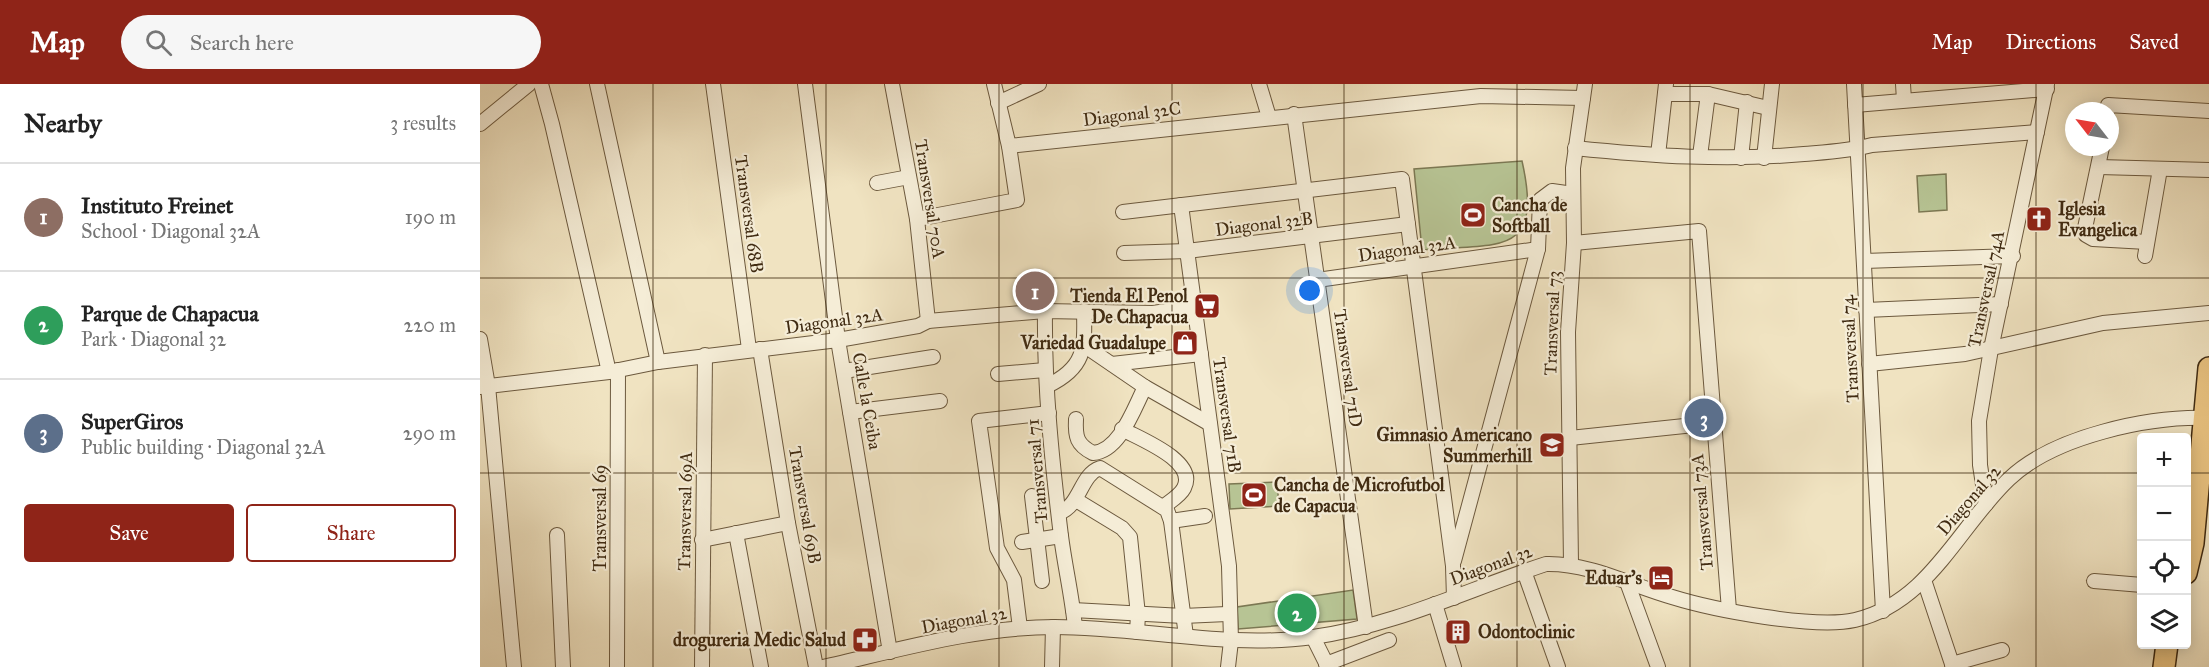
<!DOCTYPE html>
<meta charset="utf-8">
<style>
body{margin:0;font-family:"IM FELL Great Primer",serif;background:#f6f6f6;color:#222}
.controls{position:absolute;right:18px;bottom:18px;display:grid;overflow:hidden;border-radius:6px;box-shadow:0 3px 15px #0003}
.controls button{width:54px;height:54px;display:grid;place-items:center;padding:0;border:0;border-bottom:2px solid #e0e0e0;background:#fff;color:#222;font:30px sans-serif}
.compass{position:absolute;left:1585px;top:18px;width:54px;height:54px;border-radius:50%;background:#fff;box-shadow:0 3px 15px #0003;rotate:301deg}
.you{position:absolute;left:830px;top:207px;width:21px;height:21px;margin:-15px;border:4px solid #fff;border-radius:50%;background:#1a73e8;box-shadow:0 0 0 9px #1a73e833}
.badge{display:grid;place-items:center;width:39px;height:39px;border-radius:50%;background:#8f2418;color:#fff;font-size:20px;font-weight:700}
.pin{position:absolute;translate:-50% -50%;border:3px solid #fff;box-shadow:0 2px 6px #0006}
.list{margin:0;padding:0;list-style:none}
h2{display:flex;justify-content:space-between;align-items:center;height:78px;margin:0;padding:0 24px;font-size:26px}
h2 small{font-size:20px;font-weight:400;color:#767676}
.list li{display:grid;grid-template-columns:39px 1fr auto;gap:18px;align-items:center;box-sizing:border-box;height:108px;padding:0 24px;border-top:2px solid #e0e0e0}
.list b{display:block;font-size:22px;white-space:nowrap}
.list p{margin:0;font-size:20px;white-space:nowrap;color:#767676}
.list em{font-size:20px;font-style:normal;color:#767676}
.actions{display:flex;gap:12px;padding:18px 24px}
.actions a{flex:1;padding:14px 0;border:2px solid #8f2418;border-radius:6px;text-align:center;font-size:21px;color:#8f2418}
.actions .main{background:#8f2418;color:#fff}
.icon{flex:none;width:33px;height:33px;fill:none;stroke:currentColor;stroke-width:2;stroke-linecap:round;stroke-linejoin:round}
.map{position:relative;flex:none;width:1729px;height:583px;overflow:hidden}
header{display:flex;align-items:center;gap:36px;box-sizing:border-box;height:84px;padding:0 30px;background:#8f2418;color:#fff}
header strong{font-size:28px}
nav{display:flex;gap:33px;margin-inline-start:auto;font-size:21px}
.search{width:420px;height:54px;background:#f6f6f6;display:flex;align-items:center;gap:15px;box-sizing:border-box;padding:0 21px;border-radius:33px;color:#767676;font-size:22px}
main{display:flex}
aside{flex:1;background:#fff}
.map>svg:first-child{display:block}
.green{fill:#b7c494;stroke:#7c7853;stroke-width:1.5}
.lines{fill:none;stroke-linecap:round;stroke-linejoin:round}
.minor-casing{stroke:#6c593e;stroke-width:16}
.highway-casing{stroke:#402b12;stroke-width:24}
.minor{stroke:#f5edd7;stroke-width:14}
.highway{stroke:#e8c280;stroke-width:21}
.grid{fill:none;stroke:#402b12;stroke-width:1.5;stroke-opacity:0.55}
.labels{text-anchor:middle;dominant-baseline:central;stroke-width:4.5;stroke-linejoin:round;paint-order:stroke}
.street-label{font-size:18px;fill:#402b12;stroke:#f5edd7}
.poi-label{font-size:18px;font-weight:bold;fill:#402b12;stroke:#f5edd7;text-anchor:end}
</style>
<header>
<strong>Map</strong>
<div class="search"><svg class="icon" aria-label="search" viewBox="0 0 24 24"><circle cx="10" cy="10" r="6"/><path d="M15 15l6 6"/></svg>Search here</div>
<nav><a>Map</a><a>Directions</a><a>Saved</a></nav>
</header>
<main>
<aside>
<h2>Nearby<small>3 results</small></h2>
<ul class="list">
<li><span class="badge" style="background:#8d6e63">1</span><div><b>Instituto Freinet</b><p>School · Diagonal 32A</p></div><em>190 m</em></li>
<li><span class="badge" style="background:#2e9e5b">2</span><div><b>Parque de Chapacua</b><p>Park · Diagonal 32</p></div><em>220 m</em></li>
<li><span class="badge" style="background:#5c6f8a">3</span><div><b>SuperGiros</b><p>Public building · Diagonal 32A</p></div><em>290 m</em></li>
</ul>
<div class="actions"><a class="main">Save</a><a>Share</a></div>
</aside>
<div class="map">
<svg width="1729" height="583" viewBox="0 0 1729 583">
<rect width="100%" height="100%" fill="#f0e3c1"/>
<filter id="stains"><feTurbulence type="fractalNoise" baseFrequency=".00333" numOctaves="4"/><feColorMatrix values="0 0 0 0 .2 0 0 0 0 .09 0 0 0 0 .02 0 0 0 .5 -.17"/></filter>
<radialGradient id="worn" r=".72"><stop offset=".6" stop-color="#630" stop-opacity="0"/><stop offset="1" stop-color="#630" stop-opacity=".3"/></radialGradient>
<g class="green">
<path d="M1042,77c22,98 -24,82 -100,89l-8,-81z"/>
<polygon points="1466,90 1467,126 1439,128 1437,92"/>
<polygon points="797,398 799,422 750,425 749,400"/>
<polygon points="873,506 877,535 758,545 757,523"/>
</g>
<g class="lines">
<defs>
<g id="minor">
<polyline points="61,0 72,40 129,288"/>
<polyline points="117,0 178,278"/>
<polyline points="233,0 269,265"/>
<polyline points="325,0 358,256 410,568"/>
<polyline points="412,0 437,135 448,237"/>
<polyline points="779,0 789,33"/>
<polyline points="1374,0 1403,527"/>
<polyline points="1423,0 1424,16"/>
<polyline points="1185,10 1228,10 1288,24"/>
<polyline points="518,19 559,0"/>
<polyline points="1375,21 1567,5"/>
<polyline points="1627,27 1628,21 1729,27"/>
<polyline points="814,30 886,543"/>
<polyline points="0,40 49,0"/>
<polyline points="529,62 1001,12 1103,14"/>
<polyline points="1622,63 1605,144 1606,151 1613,155 1667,158"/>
<path d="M1095,64c76,8 153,13 229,6 24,-2 45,-3 68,-9l165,-13"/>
<polyline points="1178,71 1186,0"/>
<polyline points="1220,72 1228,10"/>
<polyline points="1261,74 1267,18"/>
<polyline points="1284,74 1292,0"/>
<polyline points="1619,83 1729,86"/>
<polyline points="397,99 429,93"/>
<polyline points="701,121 749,482 751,557 748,583"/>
<polyline points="643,128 922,95 973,482 974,514"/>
<polyline points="437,135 537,116 529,62 514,0"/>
<polyline points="1094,159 1219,147 1249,526"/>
<polyline points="644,169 707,167 928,140"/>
<polyline points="1665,172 1680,85"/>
<polyline points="1384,177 1533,172"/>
<polyline points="837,196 1058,165"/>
<polyline points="1386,226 1521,220"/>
<path d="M565,227c-1,75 7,151 16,225 4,31 11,60 14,91"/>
<polyline points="0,255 8,302 34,583"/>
<polyline points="605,262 665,303 730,340"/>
<polyline points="280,265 308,439 336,583"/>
<polyline points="632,280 721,270"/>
<polyline points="1389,280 1485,270 1623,239 1729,229"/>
<polyline points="364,287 453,273"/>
<polyline points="518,290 565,286"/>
<path d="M567,302c38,-18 38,-37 37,-75"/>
<polyline points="0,303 129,288 178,278 358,256 438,242 448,237 565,227 673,229 714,223"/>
<polyline points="370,328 460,317"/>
<path d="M596,335c-1,18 1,26 17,34 27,-2 41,-45 52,-66"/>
<path d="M642,345c18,10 76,32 62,59 -4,8 -15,14 -21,19"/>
<polyline points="1090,354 1233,339"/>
<polyline points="552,412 562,497"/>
<polyline points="596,416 642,444 650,453 658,531 657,548"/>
<polyline points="1506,420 1500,381 1499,337 1511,265 1567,0"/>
<path d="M579,429c22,-8 21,-38 41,-45l67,42 4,11 15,115"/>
<polyline points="691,437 725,432"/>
<polyline points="256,449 281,583"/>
<polyline points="77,451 83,583"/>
<polyline points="222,456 308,439"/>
<polyline points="542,458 581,452"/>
<polyline points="974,477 1058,165 1060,116 1072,107 1093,110"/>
<polyline points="1091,480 1088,248 1094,159 1093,84 1105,0"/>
<polyline points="1044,487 1078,583"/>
<polyline points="1444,496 1473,583"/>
<polyline points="1614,497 1662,501"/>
<polyline points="1147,498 1178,583"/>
<polyline points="955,520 974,583"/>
<polyline points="593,526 703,532 747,530"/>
<polyline points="540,544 534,496 517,464 499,337 569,329"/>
<polyline points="833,553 848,583"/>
<polyline points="846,580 909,556"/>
<polyline points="1472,580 1522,566"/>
<polyline points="137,583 138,286"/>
<polyline points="222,583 225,271"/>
<path d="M343,583c76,-17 153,-40 232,-40 86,0 172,22 258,10 81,-11 156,-48 233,-73 44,-1 84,21 126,33 42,13 142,32 183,23 74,-17 104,-94 154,-141 45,-43 140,-63 200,-61"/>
<polyline points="572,583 573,543"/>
</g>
<g id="highway">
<polyline points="1706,489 1713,459 1729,284"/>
<polyline points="1684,583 1687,560"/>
</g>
</defs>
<use href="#minor" class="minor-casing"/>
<use href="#highway" class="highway-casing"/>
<use href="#minor" class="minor"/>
<use href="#highway" class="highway"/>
</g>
<path class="grid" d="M173,0v583M346,0v583M519,0v583M692,0v583M864,0v583M1037,0v583M1210,0v583M1383,0v583M1556,0v583M0,194h1729M0,389h1662M1706,389h23"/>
<defs>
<symbol id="stadium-square" viewBox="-11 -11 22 22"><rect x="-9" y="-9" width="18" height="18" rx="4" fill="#8f2418" stroke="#f5edd7"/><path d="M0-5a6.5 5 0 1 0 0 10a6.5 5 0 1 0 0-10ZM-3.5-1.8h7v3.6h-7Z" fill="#fff"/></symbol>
<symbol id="church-square" viewBox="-11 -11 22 22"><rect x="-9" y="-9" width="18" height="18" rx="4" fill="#8f2418" stroke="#f5edd7"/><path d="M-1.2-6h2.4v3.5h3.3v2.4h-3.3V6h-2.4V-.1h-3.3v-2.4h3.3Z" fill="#fff"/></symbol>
<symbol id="supermarket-square" viewBox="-11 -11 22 22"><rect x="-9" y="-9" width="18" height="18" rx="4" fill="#8f2418" stroke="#f5edd7"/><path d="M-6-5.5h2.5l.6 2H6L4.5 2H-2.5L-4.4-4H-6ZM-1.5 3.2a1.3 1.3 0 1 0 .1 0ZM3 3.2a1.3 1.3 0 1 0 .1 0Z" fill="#fff"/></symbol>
<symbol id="shop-square" viewBox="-11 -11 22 22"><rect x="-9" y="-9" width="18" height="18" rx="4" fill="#8f2418" stroke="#f5edd7"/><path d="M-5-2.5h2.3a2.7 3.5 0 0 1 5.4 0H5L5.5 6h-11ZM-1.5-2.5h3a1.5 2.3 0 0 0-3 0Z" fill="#fff"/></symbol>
<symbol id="school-square" viewBox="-11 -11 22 22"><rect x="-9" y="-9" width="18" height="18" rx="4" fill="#8f2418" stroke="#f5edd7"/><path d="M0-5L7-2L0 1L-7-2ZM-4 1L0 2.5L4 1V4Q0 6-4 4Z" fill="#fff"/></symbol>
<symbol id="hotel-square" viewBox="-11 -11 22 22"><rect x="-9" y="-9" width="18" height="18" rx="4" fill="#8f2418" stroke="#f5edd7"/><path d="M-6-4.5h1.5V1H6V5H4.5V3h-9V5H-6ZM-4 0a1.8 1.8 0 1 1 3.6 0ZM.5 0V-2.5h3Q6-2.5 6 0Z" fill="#fff"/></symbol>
<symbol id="building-square" viewBox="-11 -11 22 22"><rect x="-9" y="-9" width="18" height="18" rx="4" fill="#8f2418" stroke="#f5edd7"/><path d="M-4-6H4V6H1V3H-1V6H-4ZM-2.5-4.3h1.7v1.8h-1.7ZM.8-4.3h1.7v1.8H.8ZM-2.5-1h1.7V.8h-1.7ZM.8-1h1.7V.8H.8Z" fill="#fff"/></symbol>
<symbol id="pharmacy-square" viewBox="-11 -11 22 22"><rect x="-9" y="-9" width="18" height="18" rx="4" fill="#8f2418" stroke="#f5edd7"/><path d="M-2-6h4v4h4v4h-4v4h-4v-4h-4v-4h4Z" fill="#fff"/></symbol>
</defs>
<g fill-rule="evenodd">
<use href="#stadium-square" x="978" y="116" width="30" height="30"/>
<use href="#church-square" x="1544" y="120" width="30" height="30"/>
<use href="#supermarket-square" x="712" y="207" width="30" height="30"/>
<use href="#shop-square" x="690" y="244" width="30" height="30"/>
<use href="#school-square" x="1057" y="346" width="30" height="30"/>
<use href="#stadium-square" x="759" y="396" width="30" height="30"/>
<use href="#hotel-square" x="1166" y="479" width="30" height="30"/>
<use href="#building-square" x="963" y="533" width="30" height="30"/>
<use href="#pharmacy-square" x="370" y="541" width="30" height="30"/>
</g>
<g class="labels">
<g class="street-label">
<text transform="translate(652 30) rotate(-7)">Diagonal 32C</text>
<text transform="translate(450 115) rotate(81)">Transversal 70A</text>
<text transform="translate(269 130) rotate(82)">Transversal 68B</text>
<text transform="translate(784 140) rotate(-7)">Diagonal 32B</text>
<text transform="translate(927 165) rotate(-8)">Diagonal 32A</text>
<text transform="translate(1506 205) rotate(-78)">Transversal 74A</text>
<text transform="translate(354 237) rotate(-8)">Diagonal 32A</text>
<text transform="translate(1072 239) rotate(-88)">Transversal 73</text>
<text transform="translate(1370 265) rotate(-93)">Transversal 74</text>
<text transform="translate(868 284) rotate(82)">Transversal 71D</text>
<text transform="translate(387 317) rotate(80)">Calle la Ceiba</text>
<text transform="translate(747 331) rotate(82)">Transversal 71B</text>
<text transform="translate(557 387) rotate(-95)">Transversal 71</text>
<text transform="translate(1489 416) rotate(-49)">Diagonal 32</text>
<text transform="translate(325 421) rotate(80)">Transversal 69B</text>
<text transform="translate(205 427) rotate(-89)">Transversal 69A</text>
<text transform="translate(1222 428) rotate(-95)">Transversal 73A</text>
<text transform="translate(120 434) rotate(-90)">Transversal 69</text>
<text transform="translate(1011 481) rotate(-20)">Diagonal 32</text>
<text transform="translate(484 536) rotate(-10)">Diagonal 32</text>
</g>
<g class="poi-label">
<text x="1012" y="121" text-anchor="start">Cancha de<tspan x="1012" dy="21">Softball</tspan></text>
<text x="1578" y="125" text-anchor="start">Iglesia<tspan x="1578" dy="21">Evangelica</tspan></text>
<text x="708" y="212">Tienda El Penol<tspan x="708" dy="21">De Chapacua</tspan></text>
<text x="686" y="259">Variedad Guadalupe</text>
<text x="1052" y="351">Gimnasio Americano<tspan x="1052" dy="21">Summerhill</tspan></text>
<text x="794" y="401" text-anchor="start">Cancha de Microfutbol<tspan x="794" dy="21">de Capacua</tspan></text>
<text x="1162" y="494">Eduar's</text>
<text x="998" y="548" text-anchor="start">Odontoclinic</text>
<text x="366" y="556">drogureria Medic Salud</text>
</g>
</g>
<rect width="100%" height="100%" filter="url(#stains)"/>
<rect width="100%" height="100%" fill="url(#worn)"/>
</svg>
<div class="controls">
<button>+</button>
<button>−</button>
<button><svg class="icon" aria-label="locate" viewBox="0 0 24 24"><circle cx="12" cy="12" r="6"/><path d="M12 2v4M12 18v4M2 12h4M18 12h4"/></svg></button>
<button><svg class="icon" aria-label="layers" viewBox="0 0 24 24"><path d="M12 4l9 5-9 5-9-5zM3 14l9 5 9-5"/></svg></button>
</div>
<svg class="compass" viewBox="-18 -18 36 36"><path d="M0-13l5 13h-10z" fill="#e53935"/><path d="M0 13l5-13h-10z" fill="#767676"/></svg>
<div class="you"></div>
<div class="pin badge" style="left:555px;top:207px;background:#8d6e63">1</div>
<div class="pin badge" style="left:817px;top:529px;background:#2e9e5b">2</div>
<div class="pin badge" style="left:1224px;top:334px;background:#5c6f8a">3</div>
</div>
</main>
